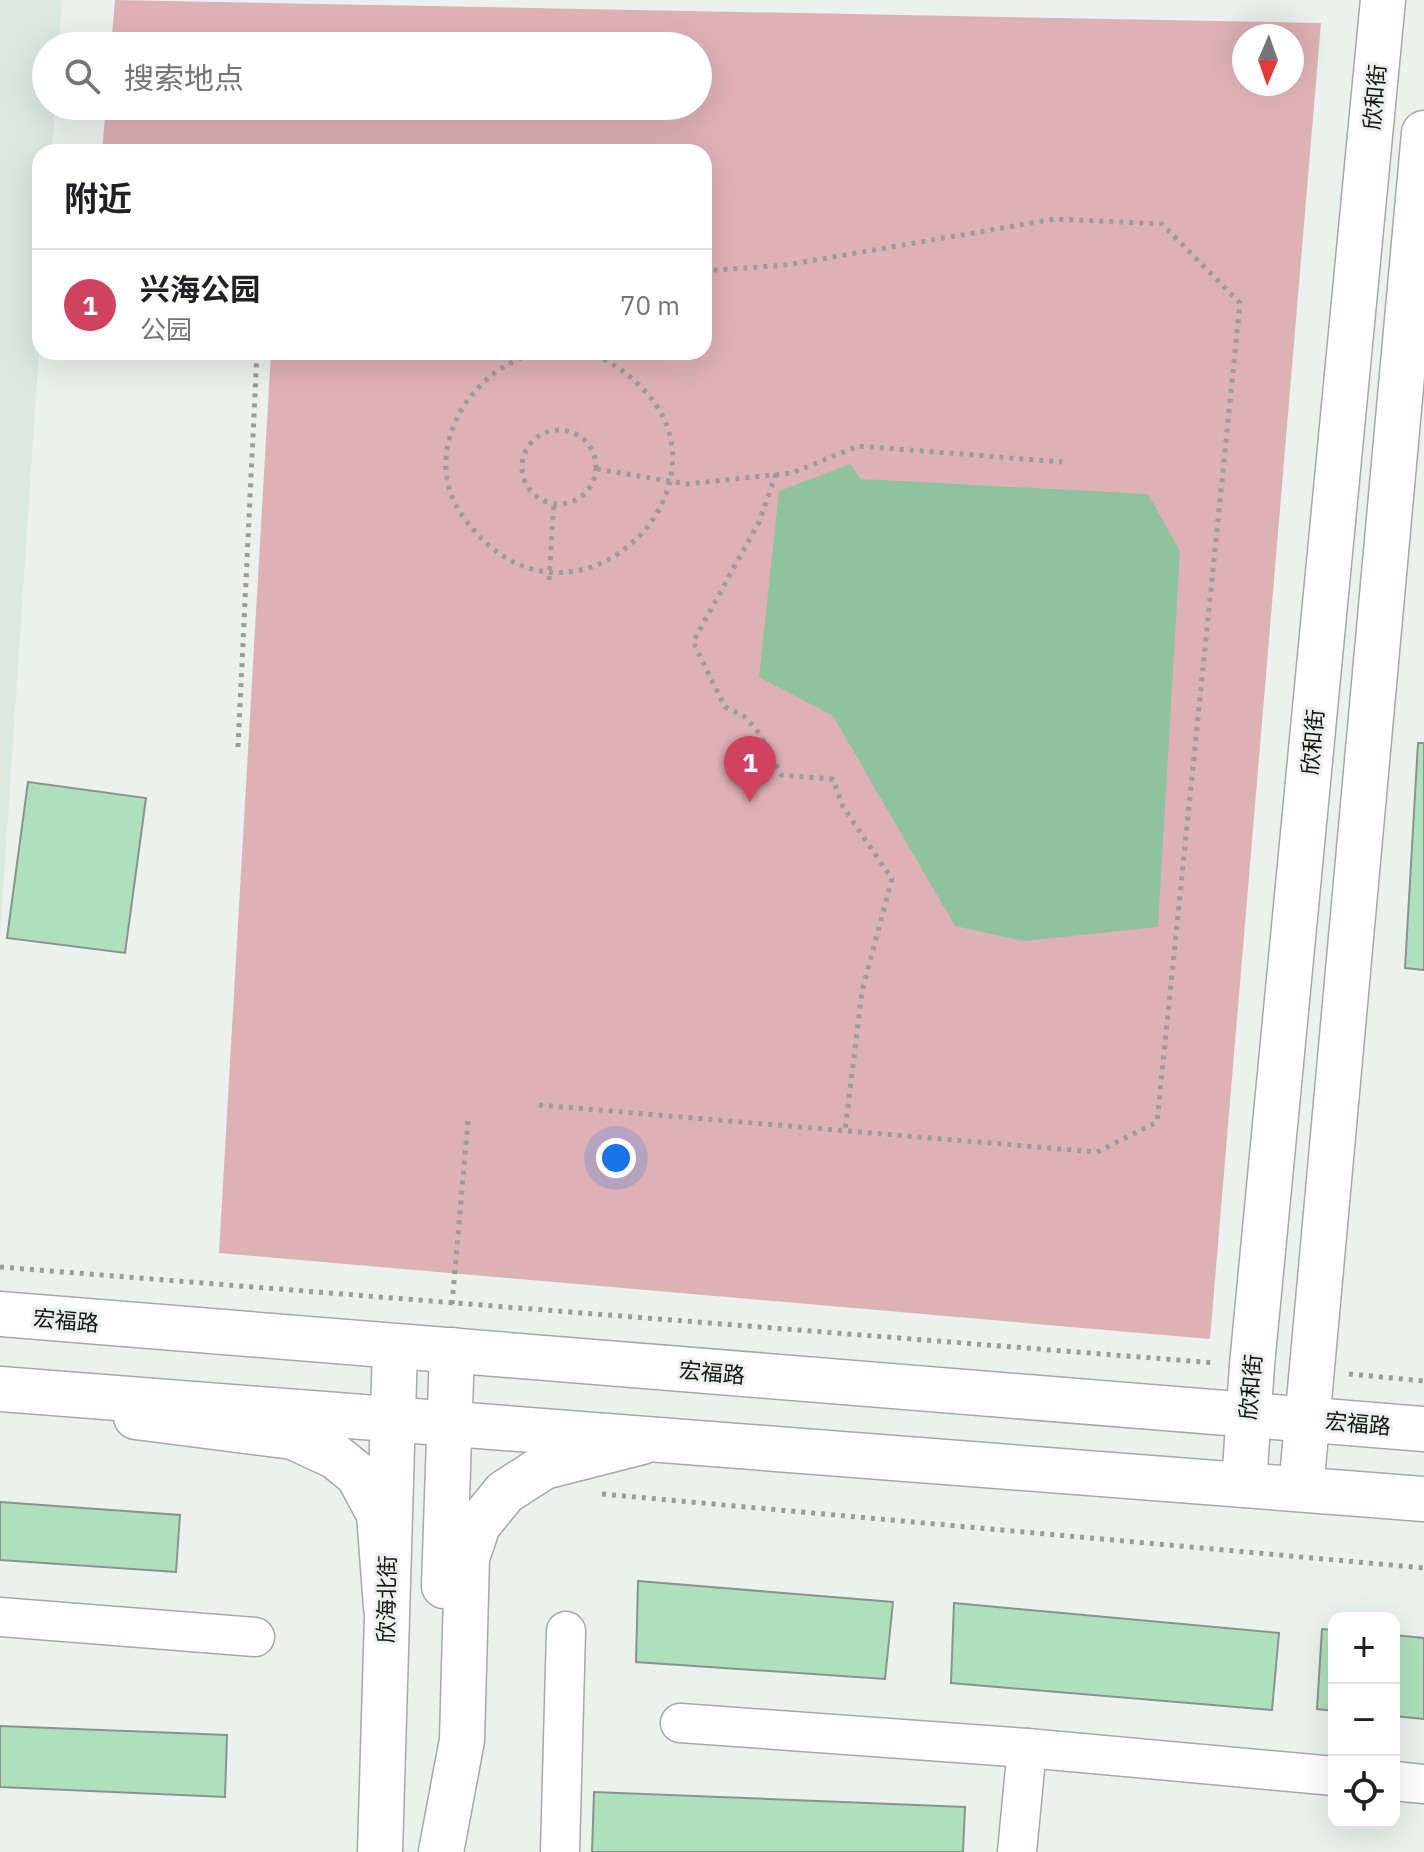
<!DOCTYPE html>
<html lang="zh">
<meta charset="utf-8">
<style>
body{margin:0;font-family:"IBM Plex Sans","Noto Sans SC",sans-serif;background:#f6f6f6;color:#202124}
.controls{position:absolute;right:24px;bottom:24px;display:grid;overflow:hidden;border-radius:16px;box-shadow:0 8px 32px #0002}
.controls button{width:72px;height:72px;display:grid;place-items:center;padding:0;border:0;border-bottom:2px solid #e0e0e0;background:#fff;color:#202124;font:40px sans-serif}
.compass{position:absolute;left:1232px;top:24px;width:72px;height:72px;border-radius:50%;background:#fff;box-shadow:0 8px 32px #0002;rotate:182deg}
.you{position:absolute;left:616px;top:1158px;width:28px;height:28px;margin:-20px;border:6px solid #fff;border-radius:50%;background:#1a73e8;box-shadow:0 0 0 12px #1a73e833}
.badge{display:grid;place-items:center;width:52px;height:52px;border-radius:50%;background:#d14160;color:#fff;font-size:26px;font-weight:700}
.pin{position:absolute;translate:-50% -66px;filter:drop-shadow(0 2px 4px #0008)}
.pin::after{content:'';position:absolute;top:42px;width:28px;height:24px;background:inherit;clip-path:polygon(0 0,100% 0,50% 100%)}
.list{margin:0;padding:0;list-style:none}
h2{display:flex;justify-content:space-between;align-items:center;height:104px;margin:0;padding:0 32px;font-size:34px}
h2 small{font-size:26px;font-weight:400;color:#757577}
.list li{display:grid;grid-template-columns:52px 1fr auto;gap:24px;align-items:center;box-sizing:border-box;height:112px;padding:0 32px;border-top:2px solid #e0e0e0}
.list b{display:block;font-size:30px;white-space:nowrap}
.list p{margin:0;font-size:26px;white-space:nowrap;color:#757577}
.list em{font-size:26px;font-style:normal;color:#757577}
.icon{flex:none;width:44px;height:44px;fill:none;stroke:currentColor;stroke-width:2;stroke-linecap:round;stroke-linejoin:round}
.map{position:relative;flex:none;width:1424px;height:1852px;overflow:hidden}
.search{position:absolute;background:#fff;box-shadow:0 8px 32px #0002;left:32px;top:32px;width:680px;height:88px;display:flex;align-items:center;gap:20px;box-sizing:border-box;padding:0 28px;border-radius:44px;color:#757577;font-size:30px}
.panel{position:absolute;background:#fff;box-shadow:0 8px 32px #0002;left:32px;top:144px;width:680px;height:216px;border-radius:24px}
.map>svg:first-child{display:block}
.built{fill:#dbe9df}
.green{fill:#deb1b6;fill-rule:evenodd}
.water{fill:#91c2a0}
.building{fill:#aee0bd;stroke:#8c938e;stroke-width:2}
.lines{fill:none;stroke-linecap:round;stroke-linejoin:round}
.street-casing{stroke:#a4aaa5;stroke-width:41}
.secondary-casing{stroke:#a4aaa5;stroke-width:47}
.primary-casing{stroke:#a4aaa5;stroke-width:47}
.path{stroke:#999e9b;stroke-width:5;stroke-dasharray:4 6;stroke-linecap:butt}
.street{stroke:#fff;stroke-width:38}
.secondary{stroke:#fff;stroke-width:44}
.primary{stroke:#fff;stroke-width:44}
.labels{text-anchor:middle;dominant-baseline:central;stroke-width:6;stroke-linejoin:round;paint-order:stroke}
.street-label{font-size:22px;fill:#131614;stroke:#ebf2ed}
</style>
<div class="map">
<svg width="1424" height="1852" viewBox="0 0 1424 1852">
<rect width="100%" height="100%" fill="#ebf2ed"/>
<polygon class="built" points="0,0 62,0 59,46 46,46 46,106 55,106 52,152 40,152 40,335 0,936"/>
<path class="green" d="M115,0l1206,23 -111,1316 -991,-86 52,-901h433v-200h-602l4,-46h592v-60h-587zM1244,36h48v48h-48z"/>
<polygon class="water" points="850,464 861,479 1148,494 1180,551 1158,927 1024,941 955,926 833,716 759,677 779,491"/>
<g class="building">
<polygon points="1418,743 1424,743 1424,970 1405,968"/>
<polygon points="28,782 146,798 125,953 7,938"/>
<polygon points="0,1502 180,1515 176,1572 0,1560"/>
<polygon points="638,1581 893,1602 885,1679 636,1662"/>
<polygon points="954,1603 1279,1633 1272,1710 951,1683"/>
<polygon points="1322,1629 1334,1630 1334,1711 1317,1709"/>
<polygon points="1394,1635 1424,1638 1424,1719 1394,1716"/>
<polygon points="0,1726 227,1735 225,1797 0,1787"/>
<polygon points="594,1792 965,1807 963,1852 592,1852"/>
</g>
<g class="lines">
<defs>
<g id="street">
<polyline points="0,1617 255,1637"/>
<polyline points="680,1723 1027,1748 1334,1776"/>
<polyline points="1394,1781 1424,1784"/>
<polyline points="560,1852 566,1631"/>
<polyline points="1017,1852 1027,1748"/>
</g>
<g id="secondary">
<polyline points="136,1417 293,1437 336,1457 358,1475 379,1514 386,1607"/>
<polyline points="1244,1485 1252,1365 1383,0"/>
<polyline points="1301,1489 1424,133"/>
<polyline points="444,1586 452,1350"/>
<polyline points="380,1852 395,1347"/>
<polyline points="441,1852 462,1740 467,1558 478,1525 505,1492 544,1467 642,1442"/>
</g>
<g id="primary">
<polyline points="0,1314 1424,1429"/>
<polyline points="0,1389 1424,1499"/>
</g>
</defs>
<use href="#street" class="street-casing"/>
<use href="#secondary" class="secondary-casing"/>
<use href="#primary" class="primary-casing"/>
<g class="path">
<path d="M541,352c-68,13 -124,98 -79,163 103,149 285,-26 178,-129 -18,-18 -38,-31 -63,-34"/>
<circle cx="559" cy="467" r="37"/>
<polyline points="597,469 687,484 792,473 858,446 1062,462"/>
<polyline points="776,474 759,522 693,642 725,707 744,716 760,734 781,775 833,779 843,807 892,879 862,991 845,1131"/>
<polyline points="549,580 554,503"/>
<polyline points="238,747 257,352"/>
<polyline points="539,1105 1097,1152 1157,1122 1240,303 1162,224 1055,219 786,265 704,271"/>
<polyline points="0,1267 1216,1363"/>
<polyline points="452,1304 468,1121"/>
<polyline points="1349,1374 1424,1381"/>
<polyline points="602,1494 1424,1568"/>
</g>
<use href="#street" class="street"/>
<use href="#secondary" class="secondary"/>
<use href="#primary" class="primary"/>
</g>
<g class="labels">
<g class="street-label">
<text transform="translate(1374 97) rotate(-85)">欣和街</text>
<text transform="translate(1312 742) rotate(-85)">欣和街</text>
<text transform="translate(66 1320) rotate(5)">宏福路</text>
<text transform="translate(712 1372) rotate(5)">宏福路</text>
<text transform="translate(1250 1387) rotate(-85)">欣和街</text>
<text transform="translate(1358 1423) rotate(5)">宏福路</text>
<text transform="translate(386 1599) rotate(-89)">欣海北街</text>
</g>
</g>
</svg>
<div class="controls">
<button>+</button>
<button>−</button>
<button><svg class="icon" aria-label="locate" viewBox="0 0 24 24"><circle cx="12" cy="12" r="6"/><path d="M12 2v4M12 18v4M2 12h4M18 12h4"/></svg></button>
</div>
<svg class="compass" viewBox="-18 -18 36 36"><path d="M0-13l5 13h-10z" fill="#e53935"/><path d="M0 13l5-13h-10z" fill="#757577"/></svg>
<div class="you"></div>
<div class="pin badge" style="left:750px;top:802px">1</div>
<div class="search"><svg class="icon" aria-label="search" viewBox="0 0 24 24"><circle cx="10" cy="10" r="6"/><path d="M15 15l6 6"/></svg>搜索地点</div>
<section class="panel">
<h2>附近<small></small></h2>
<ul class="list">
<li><span class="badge">1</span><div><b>兴海公园</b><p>公园</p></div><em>70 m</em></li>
</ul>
</section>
</div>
